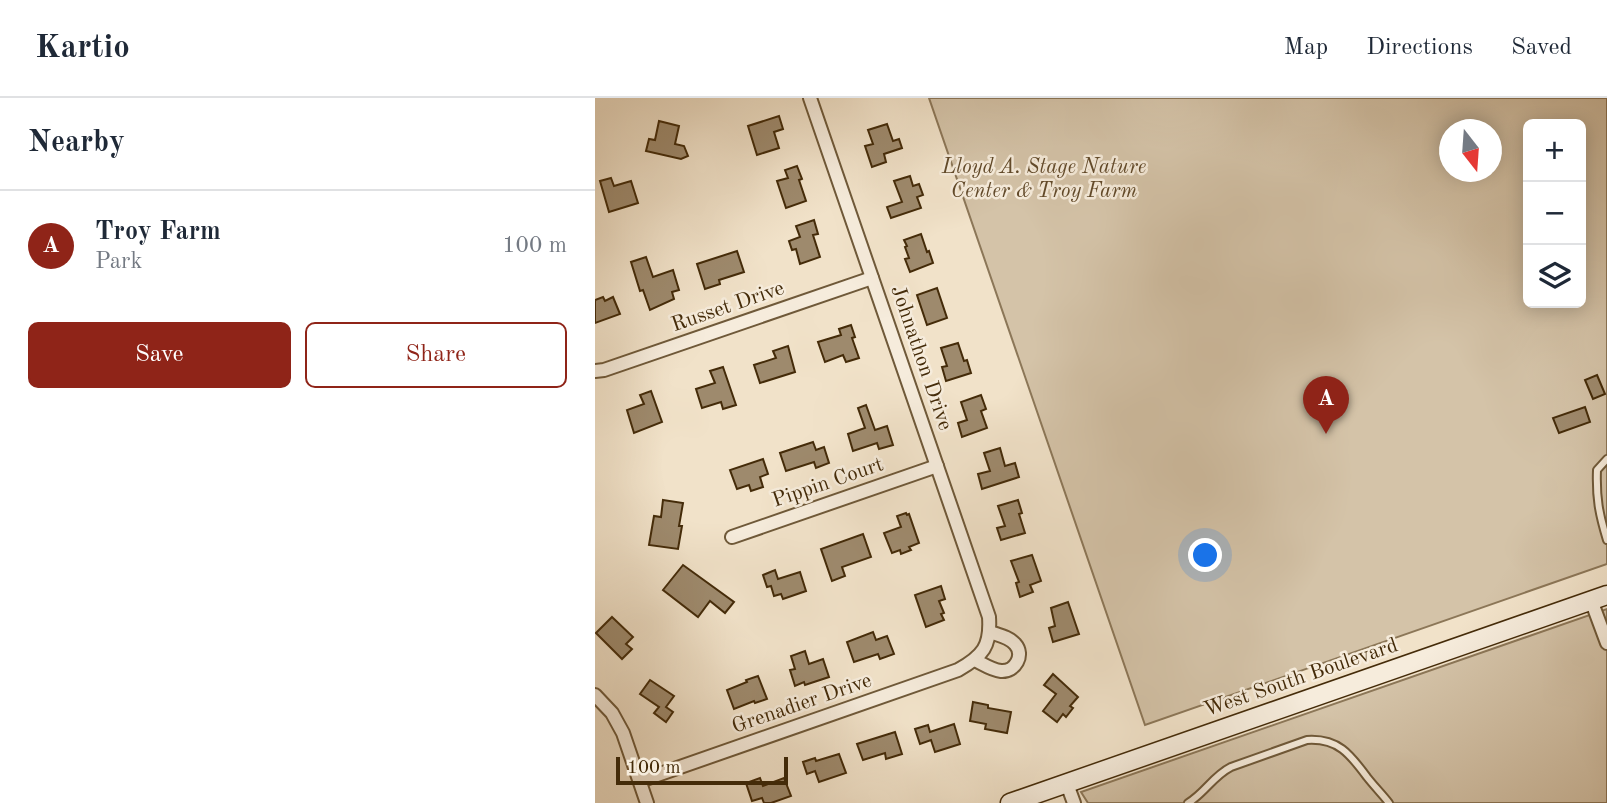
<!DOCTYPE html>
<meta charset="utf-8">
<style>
body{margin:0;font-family:"Old Standard TT",serif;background:#f6f6f7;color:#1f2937}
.controls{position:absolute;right:21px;top:21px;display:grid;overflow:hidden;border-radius:10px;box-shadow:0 4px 18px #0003}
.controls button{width:63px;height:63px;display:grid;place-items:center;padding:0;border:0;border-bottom:2px solid #e0e1e3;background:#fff;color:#1f2937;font:35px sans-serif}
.compass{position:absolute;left:844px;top:21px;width:63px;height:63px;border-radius:50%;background:#fff;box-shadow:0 4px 18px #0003;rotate:163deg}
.scale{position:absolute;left:21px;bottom:18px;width:172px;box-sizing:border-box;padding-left:7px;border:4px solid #442b09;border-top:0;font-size:19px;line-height:24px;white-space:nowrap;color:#442b09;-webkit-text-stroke:5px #f6ecdc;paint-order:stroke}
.you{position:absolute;left:611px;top:458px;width:24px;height:24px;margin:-18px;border:5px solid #fff;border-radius:50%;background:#1a73e8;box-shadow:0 0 0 10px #1a73e833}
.badge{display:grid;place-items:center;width:46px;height:46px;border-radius:50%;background:#8f2418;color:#fff;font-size:23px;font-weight:700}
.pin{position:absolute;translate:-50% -58px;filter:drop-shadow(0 2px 4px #0008)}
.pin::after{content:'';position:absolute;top:37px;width:24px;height:21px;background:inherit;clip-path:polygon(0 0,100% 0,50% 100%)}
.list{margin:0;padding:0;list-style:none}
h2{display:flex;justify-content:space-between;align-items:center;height:91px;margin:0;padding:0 28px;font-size:30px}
h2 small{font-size:23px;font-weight:400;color:#747a83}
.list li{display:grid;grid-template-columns:46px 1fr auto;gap:21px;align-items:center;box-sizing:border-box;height:112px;padding:0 28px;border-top:2px solid #e0e1e3}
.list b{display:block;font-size:26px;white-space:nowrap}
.list p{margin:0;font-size:23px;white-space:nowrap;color:#747a83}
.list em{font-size:23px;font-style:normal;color:#747a83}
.actions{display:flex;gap:14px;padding:21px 28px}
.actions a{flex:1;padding:16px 0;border:2px solid #8f2418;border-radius:10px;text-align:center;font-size:24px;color:#8f2418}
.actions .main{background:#8f2418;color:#fff}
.icon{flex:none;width:38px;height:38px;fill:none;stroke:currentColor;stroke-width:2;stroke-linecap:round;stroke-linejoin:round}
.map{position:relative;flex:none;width:1012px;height:705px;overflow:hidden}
header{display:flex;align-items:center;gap:42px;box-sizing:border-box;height:98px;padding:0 35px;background:#fff;border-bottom:2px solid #e0e1e3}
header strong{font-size:33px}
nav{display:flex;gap:38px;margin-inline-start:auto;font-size:24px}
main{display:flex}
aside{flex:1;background:#fff}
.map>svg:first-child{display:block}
.green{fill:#d4c3a8;stroke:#8c7758;stroke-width:2;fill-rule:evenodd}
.building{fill:#9e8a6d;stroke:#442b09;stroke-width:2}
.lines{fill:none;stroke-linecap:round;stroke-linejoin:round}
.lane-casing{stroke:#6f5939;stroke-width:10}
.street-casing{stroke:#6f5939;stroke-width:16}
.secondary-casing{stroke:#442b09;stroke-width:21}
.lane{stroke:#f6ecdc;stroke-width:6}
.street{stroke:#f6ecdc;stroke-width:12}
.secondary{stroke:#f6ecdc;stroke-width:18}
.labels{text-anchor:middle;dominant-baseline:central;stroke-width:5;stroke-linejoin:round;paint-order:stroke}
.park-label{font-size:21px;font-style:italic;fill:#614929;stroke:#f6ecdc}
.street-label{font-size:21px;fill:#442b09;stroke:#f6ecdc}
</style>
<header>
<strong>Kartio</strong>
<nav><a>Map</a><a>Directions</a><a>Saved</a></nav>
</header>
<main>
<aside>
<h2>Nearby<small></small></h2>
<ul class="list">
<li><span class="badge">A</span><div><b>Troy Farm</b><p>Park</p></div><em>100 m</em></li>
</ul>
<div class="actions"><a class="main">Save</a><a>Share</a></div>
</aside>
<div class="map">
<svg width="1012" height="705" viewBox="0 0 1012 705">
<rect width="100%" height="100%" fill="#f1e2c9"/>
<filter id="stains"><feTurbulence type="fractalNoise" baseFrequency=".00286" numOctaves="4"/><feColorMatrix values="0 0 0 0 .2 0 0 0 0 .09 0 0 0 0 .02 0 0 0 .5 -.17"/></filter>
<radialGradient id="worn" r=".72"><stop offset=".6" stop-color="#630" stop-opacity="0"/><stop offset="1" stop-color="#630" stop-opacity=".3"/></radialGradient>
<g class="green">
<path d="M334,0h678v466l-462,161zM933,26h53v179h-53zM855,32h42v42h-42z"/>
<polygon points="1012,511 1012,705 493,705 486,694"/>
</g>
<g class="building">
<polygon points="184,18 188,31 179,34 184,50 162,57 153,28"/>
<polygon points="64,23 84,28 80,46 89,48 93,58 86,61 51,53 54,41 60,42"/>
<polygon points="292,26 298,43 304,41 307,50 289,56 291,64 277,69 270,48 278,46 273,32"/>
<polygon points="202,68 207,81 204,82 211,103 191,110 182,83 193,80 190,72"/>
<polygon points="315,78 318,88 324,86 328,97 322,99 326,110 296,120 292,109 307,104 299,83"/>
<polygon points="16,80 19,88 36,83 43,105 14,114 5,83"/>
<polygon points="219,122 223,136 218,137 225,159 205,166 201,151 197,152 194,143 205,139 201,128"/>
<polygon points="326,136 332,154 334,153 338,165 315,174 310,161 314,160 310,149 312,148 309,142"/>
<polygon points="142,153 149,174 124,182 125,186 110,191 102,166"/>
<polygon points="51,159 58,179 78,172 84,192 77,194 79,201 55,212 48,192 45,193 36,164"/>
<polygon points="342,190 352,220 332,227 322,197"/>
<polygon points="8,199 10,203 18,199 25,216 0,225 0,202"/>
<polygon points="256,227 260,239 257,240 264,260 251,264 248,257 230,264 223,244 246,237 244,231"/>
<polygon points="363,245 369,263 372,262 376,275 351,283 347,269 352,268 346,250"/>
<polygon points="193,248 200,274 165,285 159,267 181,260 178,253"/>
<polygon points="128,269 141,307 128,311 126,304 107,310 101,291 120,285 115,273"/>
<polygon points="1002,277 1010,296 998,301 990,282"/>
<polygon points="56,293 67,324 39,335 32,312 49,306 45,297"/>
<polygon points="386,297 391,311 386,313 392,330 367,339 363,325 372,322 366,304"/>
<polygon points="271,307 280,332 292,328 298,347 284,351 282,345 258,353 253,336 270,330 263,310"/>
<polygon points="990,309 995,324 964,335 958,320"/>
<polygon points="218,344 221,352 229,349 234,365 221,370 219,364 191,373 185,355"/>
<polygon points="405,350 410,368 420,365 424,379 387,391 383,376 395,373 389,355"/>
<polygon points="168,361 173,376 165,379 168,389 156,393 154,387 142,391 135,372"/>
<polygon points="68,402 88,405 84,428 87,428 83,451 54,447 59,418 66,419"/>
<polygon points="423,402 427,415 424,416 430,435 406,442 402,430 410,428 403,408"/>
<polygon points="311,415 312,417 314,416 324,445 314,449 316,452 306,456 305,452 297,455 289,435 306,429 302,418"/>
<polygon points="268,436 276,459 247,469 250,478 237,483 226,451"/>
<polygon points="437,457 446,483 435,487 438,494 425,499 421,485 424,484 416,463"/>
<polygon points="88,467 139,504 130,515 115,503 103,519 68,492"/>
<polygon points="180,472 183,481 205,474 211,493 188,501 186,496 179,498 176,488 172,489 168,477"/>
<polygon points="346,488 350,501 344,503 349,515 346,516 349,522 331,529 320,497"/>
<polygon points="473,504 484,536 458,544 454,530 460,528 456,510"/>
<polygon points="17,519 38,539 31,546 37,551 27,561 1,535"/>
<polygon points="278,534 281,542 292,538 299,556 285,561 283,556 259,564 252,544"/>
<polygon points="210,553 214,566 228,561 234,579 210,587 209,584 200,588 195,572 200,571 196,558"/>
<polygon points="458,576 483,599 475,608 478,610 471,619 468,616 462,624 448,613 461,596 449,587"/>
<polygon points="163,578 172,601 160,605 159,603 139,611 132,592 152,584 151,582"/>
<polygon points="55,582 79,598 71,609 78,614 71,624 59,615 64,609 45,596"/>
<polygon points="378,604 393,607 393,610 416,614 412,635 390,631 391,626 375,623"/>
<polygon points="359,626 365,646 340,654 336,642 325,646 320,631 333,627 335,634"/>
<polygon points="300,634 307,656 291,661 290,655 268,662 262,646"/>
<polygon points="244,656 251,675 224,684 220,673 212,676 208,664 220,660 221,663"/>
<polygon points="165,680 168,688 189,680 196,698 176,705 169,705 167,700 157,703 151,685"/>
</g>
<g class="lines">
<defs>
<g id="lane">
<path d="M1012,361l-10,11c-1,28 2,44 10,70"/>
<path d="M593,705c17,-10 25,-27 43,-36l76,-27c31,-2 43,14 60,37 7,9 15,17 22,26"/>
</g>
<g id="street">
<polyline points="0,273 9,272 277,180"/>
<polyline points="137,439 342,368"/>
<polyline points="996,502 1012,545"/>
<path d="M380,562c8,4 17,10 26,11 14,1 24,-16 14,-27 -6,-7 -17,-9 -25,-12"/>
<polyline points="0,597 17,615 28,635 52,705"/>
<path d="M45,683l318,-111c25,-14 33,-24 31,-53l-179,-519"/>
<polyline points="472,686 479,705"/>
</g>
<polyline id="secondary" points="415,705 1012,497"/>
</defs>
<use href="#lane" class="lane-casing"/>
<use href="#street" class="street-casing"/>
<use href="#secondary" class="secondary-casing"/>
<use href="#lane" class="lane"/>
<use href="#street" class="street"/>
<use href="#secondary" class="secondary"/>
</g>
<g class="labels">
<g class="park-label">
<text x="449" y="69">Lloyd A. Stage Nature<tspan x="449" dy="24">Center &amp; Troy Farm</tspan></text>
</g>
<g class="street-label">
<text transform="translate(133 209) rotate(-19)">Russet Drive</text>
<text transform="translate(326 260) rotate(71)">Johnathon Drive</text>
<text transform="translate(233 385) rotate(-19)">Pippin Court</text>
<text transform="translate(706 580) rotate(-19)">West South Boulevard</text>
<text transform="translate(207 606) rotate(-19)">Grenadier Drive</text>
</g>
</g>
<rect width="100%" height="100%" filter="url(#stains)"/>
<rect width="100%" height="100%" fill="url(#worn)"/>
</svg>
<div class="controls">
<button>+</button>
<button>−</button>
<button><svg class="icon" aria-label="layers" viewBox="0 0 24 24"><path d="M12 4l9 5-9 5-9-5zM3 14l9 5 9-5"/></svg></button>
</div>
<svg class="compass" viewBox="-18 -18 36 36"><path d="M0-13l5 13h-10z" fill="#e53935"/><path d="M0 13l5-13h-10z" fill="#747a83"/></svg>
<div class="scale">100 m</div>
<div class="you"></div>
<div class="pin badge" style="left:731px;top:336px">A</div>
</div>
</main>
